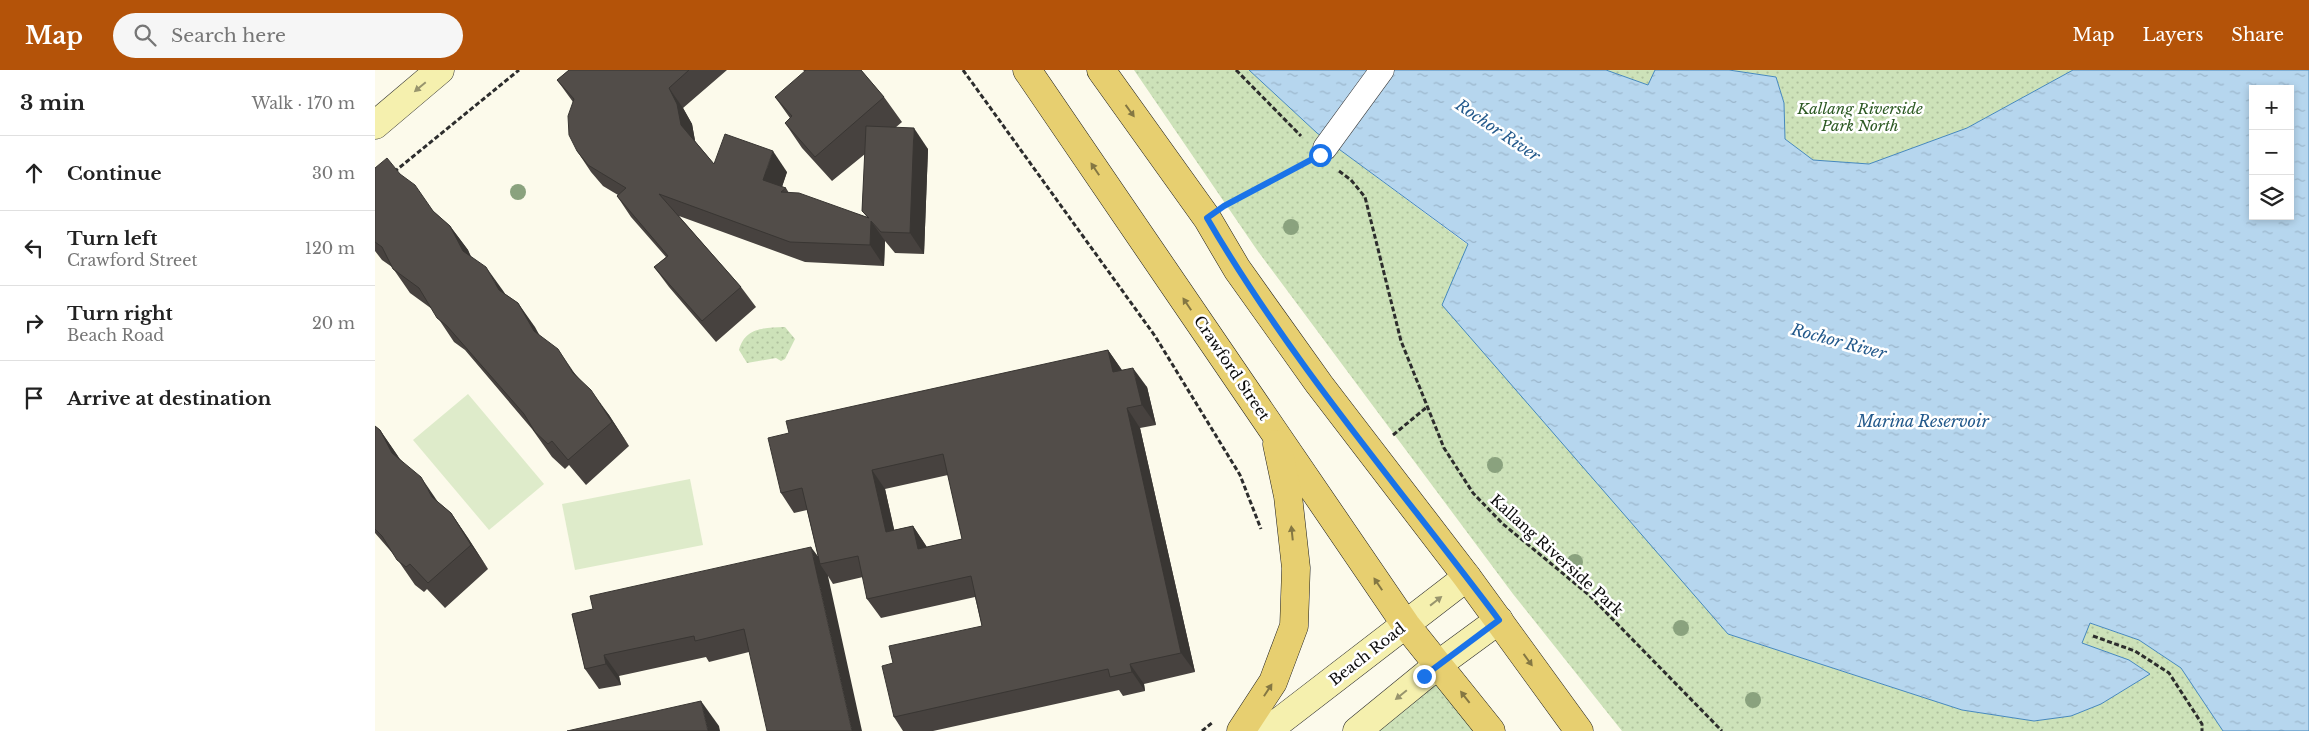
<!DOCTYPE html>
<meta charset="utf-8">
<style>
body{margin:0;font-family:"Libre Baskerville",serif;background:#f6f6f6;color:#222}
.controls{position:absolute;right:15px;top:15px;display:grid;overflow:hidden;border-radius:0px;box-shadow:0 2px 8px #0003}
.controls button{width:45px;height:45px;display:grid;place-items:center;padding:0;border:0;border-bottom:1px solid #e0e0e0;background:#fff;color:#222;font:25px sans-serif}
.stop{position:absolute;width:15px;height:15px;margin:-11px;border:4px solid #1a73e8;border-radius:50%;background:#fff}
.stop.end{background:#1a73e8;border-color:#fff;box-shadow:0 1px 5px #0008}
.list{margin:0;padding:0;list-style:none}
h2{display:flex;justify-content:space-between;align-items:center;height:65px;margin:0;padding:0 20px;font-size:21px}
h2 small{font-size:16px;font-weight:400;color:#767676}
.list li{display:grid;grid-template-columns:32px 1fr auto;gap:15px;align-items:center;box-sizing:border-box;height:75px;padding:0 20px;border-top:1px solid #e0e0e0}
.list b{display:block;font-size:19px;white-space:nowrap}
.list p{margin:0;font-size:16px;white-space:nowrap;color:#767676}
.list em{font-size:16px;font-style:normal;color:#767676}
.icon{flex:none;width:28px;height:28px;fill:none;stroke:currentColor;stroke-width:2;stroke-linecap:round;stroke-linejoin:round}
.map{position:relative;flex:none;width:1934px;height:661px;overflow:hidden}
header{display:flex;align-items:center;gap:30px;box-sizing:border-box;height:70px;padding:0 25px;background:#b45309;color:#fff}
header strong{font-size:24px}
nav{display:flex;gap:28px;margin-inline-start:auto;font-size:18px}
.search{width:350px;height:45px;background:#f6f6f6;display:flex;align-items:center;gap:12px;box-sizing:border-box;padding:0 18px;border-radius:28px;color:#767676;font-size:19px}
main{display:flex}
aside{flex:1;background:#fff}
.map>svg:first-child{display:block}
.grass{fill:url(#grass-dots)}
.pitch{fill:#deebca}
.water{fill:url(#water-ripples);stroke:#4688bc;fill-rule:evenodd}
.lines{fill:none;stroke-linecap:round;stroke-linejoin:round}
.pedestrian-casing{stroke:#3e3e3e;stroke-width:25}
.secondary-casing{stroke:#2d2d2d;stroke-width:29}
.primary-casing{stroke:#1c1c1c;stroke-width:29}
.path{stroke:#2d2d2d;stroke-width:3;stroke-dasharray:5 2.5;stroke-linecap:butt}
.pedestrian{stroke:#fff;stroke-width:24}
.secondary{stroke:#f5f0ae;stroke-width:28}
.primary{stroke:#e7cf70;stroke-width:28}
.tree{fill:#8aa27e}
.wall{fill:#47423f;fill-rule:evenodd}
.shaded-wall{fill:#393633}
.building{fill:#524d49;stroke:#393633;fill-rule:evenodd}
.oneway{fill:#97946d}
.oneway2{fill:#847743}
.route{stroke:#1a73e8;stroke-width:6}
.labels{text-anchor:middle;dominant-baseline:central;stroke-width:5;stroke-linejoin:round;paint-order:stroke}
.park-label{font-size:15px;font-style:italic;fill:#2d5a24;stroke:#fff}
.street-label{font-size:15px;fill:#0b0b0b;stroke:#fff}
.water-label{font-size:16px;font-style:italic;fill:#245a8c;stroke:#fff}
</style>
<header>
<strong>Map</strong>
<div class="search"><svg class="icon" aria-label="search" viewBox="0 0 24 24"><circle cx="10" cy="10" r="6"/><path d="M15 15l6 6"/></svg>Search here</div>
<nav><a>Map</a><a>Layers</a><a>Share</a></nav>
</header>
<main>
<aside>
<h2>3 min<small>Walk · 170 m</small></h2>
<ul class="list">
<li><svg class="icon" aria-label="ahead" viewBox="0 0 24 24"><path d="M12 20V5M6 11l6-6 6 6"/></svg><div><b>Continue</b></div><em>30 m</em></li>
<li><svg class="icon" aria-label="left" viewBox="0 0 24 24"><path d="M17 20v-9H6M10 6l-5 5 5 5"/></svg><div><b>Turn left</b><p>Crawford Street</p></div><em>120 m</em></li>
<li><svg class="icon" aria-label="right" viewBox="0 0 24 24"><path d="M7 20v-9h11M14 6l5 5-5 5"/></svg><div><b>Turn right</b><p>Beach Road</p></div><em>20 m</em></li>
<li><svg class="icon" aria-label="arrive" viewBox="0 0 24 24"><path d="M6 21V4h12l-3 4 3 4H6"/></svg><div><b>Arrive at destination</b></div></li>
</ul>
</aside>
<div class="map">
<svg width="1934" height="661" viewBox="0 0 1934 661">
<defs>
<pattern id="grass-dots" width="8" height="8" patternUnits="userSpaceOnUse" patternTransform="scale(1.25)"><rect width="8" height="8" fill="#cde2b9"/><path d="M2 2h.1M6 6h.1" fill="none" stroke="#afc19e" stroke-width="1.8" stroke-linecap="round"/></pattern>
<pattern id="water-ripples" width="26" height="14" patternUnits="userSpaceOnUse" patternTransform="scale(1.25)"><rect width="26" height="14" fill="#b6d6ee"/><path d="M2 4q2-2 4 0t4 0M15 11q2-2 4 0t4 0" fill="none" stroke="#9bb6cb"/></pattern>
</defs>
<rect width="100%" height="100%" fill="#fcfaeb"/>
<g class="grass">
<polygon points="759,0 874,0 942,63 1093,175 1353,564 1587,640 1659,651 1696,646 1726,634 1775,604 1754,590 1707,573 1714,553 1764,570 1806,598 1848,661 1247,661 1138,524 882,180"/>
<polygon points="1231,0 1280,0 1273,15"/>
<polygon points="1354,0 1698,0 1592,58 1494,94 1438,90 1410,69 1409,33 1401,7"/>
<path d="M410,257l10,12 -10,20 -4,2 -5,-3 -29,5 -8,-13c6,-23 25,-22 46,-23z"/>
<polygon points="1064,594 1109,661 984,661"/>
</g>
<g class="pitch">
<polygon points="93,324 169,414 114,460 38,370"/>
<polygon points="315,409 328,475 200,500 187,434"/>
</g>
<path class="water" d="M874,0h357l42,15 7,-15h74l47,7 8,26 1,36 28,21 56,4 98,-36 106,-58h236v661h-86l-42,-63 -42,-28 -49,-17 -8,20 47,17 21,14 -49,30 -30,12 -37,5 -72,-11 -234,-76 -286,-329 26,-61 -151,-111zM1878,19h37v127h-37z"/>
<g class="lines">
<defs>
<polyline id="pedestrian" points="950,78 1007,0"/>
<g id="secondary">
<polyline points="0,55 65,0"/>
<polyline points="892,661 1092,507"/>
<polyline points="982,661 1064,594 1124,550"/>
</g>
<g id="primary">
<polyline points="652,0 1031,555 1116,661"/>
<polyline points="726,0 832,148 862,199 944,314 1092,507 1204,661"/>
<polyline points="866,661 898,612 919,556 921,498 913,426 902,374"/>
</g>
</defs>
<use href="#pedestrian" class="pedestrian-casing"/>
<use href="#secondary" class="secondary-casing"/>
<use href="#primary" class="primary-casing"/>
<g class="path">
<polyline points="588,0 780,266 865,405 886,459"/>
<polyline points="861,0 926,66"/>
<polyline points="964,101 976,110 990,127 1026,271 1069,378 1098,423 1128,454 1214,525 1347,661"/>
<polyline points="19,102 144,0"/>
<polyline points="855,133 929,93"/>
<polyline points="1018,365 1052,337"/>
<polyline points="1718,566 1760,581 1794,603 1827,654 1827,661"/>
<polyline points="827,661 838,652"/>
</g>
<use href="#pedestrian" class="pedestrian"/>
<use href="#secondary" class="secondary"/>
<use href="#primary" class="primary"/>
</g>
<g class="tree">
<circle cx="143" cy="122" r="8"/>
<circle cx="916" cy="157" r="8"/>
<circle cx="1120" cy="395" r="8"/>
<circle cx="1200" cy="492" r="8"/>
<circle cx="1306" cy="558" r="8"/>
<circle cx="1378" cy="630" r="8"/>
</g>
<g class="wall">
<polygon points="194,0 352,0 308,38 317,54 320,71 339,94 412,102 407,117 411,118 414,123 492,147 487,141 490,84 457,111 427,78 410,53 415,48 400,27 430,2 428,0 486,0 509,27 527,52 520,58 553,79 549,184 520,183 510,171 509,196 430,192 304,146 366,217 381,237 341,272 294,217 279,197 291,187 256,147 242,126 243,125 228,116 216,102 202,81 198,32 182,10"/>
<polygon points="0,98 25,104 59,142 75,156 93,180 95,186 130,224 143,233 164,265 202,306 234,345 254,376 211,415 194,395 190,399 177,387 157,359 90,280 79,272 57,239 35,223 17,197 7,190 0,181"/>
<path d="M733,280l14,20 25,17 9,38 -16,3 55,244 -51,12 1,7 -22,5 -4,-6 -186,41h-30l-9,-14 -1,-54 89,-37 -7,-29 -94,21 -14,-19 -4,-22 -30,7 -5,-8 -79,76 -40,10 -3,-5 -87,19 2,9 -22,4 -14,-20 -13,-55 246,-58 -11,-46 -13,3 -13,-20 8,-60zM573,405l14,64 -35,8 -14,-21 -19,4 -9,-41z"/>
<polygon points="0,356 5,360 25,389 63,432 76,443 93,468 113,499 70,538 52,519 49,522 40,515 20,486 0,463"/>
</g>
<g class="shaded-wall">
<polygon points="294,18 308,38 317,54 321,76 306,55"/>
<polygon points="539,58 553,79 549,184 535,163"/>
<polygon points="398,81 412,102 402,131 388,110"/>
<polygon points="496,151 510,171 509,196 495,175"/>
<polygon points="75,156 93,180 105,205 88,181"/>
<polygon points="111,197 129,222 141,244 124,220"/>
<polygon points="143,233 160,257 176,286 159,261"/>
<polygon points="183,279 200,304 215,328 198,303"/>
<polygon points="733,280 746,299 752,322 738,302"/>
<polygon points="758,298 772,317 781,355 767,335"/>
<polygon points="216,320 234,345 254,376 237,352"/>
<polygon points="752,338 765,358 820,602 806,583"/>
<polygon points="5,360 22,385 35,408 17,383"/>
<polygon points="497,400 510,419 524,481 511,462"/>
<polygon points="46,407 63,432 57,427"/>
<polygon points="76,443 93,468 113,499 96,475"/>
<polygon points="538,456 551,476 557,498 543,479"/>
<polygon points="436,477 448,493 445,494 453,506 487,661 477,661"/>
<polygon points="229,585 244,606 246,615 231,594"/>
<polygon points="755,594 769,614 770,621 757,602"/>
<polygon points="326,631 344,656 345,661 333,661"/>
</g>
<g class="building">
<polygon points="194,0 314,0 294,18 302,34 306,55 339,94 350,64 398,81 388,110 411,118 406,122 424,123 494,148 487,141 491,56 539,58 535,163 506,162 496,151 495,175 415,172 284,124 366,217 327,251 279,197 293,186 242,126 251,118 213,95 202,81 194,65 193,46 199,29 182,10"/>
<polygon points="431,0 486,0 509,27 440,87 410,53 417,46 400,27"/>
<polygon points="12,88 25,104 40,115 58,141 75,156 88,181 111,197 124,220 143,233 159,261 183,279 198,303 216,320 237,352 193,390 177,371 173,374 160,362 149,344 72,256 62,248 44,218 18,199 7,177 0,172 0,98"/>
<path d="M733,280l5,22 20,-4 9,37 -15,3 54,245 -51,11 2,8 -22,5 -2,-8 -214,48 -12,-51 11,-3 -4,-17 93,-20 -11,-50 -104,23 -9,-43 -38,8 -18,-76 -21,5 -13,-55 21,-5 -3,-12zM568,384l19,85 -44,10 -5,-23 -27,6 -14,-62z"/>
<polygon points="0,356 5,360 17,383 46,407 57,427 76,443 96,475 53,513 35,494 31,497 22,490 7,466 0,459"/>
<polygon points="436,477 477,661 392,661 369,559 320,571 319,566 229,585 231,594 210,599 197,544 218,539 215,526"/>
<polygon points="326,631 333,661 192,661"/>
</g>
<defs><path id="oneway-solid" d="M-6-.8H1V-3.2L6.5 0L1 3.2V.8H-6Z" transform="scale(1.25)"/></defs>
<g class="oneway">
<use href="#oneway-solid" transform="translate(45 17) rotate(140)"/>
<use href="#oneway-solid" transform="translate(1061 531) rotate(-38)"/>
<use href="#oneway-solid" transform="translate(1026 625) rotate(141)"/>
</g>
<g class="oneway2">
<use href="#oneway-solid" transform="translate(755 41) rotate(54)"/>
<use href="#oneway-solid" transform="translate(720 99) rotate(-124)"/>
<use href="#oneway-solid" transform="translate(812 234) rotate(-124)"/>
<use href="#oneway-solid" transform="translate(917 463) rotate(-96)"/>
<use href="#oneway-solid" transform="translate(1003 514) rotate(-124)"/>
<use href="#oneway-solid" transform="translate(1153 590) rotate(54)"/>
<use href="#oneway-solid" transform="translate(893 620) rotate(-57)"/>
<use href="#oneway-solid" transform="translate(1090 627) rotate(-128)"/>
</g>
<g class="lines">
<path class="route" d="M945,85l-96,51 -17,12c83,143 193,270 292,402l-75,56"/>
</g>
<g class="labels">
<g class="park-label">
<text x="1485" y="38">Kallang Riverside<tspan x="1485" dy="17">Park North</tspan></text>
</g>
<g class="street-label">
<text transform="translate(857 298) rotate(56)">Crawford Street</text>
<text transform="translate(1182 485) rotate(42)">Kallang Riverside Park</text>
<text transform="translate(992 584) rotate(-38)">Beach Road</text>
</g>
<g class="water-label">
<text transform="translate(1123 60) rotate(34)">Rochor River</text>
<text transform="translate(1464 271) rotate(15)">Rochor River</text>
<text x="1548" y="351">Marina Reservoir</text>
</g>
</g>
</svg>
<div class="controls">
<button>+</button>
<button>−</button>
<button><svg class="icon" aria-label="layers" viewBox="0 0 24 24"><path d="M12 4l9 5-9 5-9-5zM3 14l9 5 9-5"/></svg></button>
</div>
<div class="stop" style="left:945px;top:85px"></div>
<div class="stop end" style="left:1049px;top:606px"></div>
</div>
</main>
